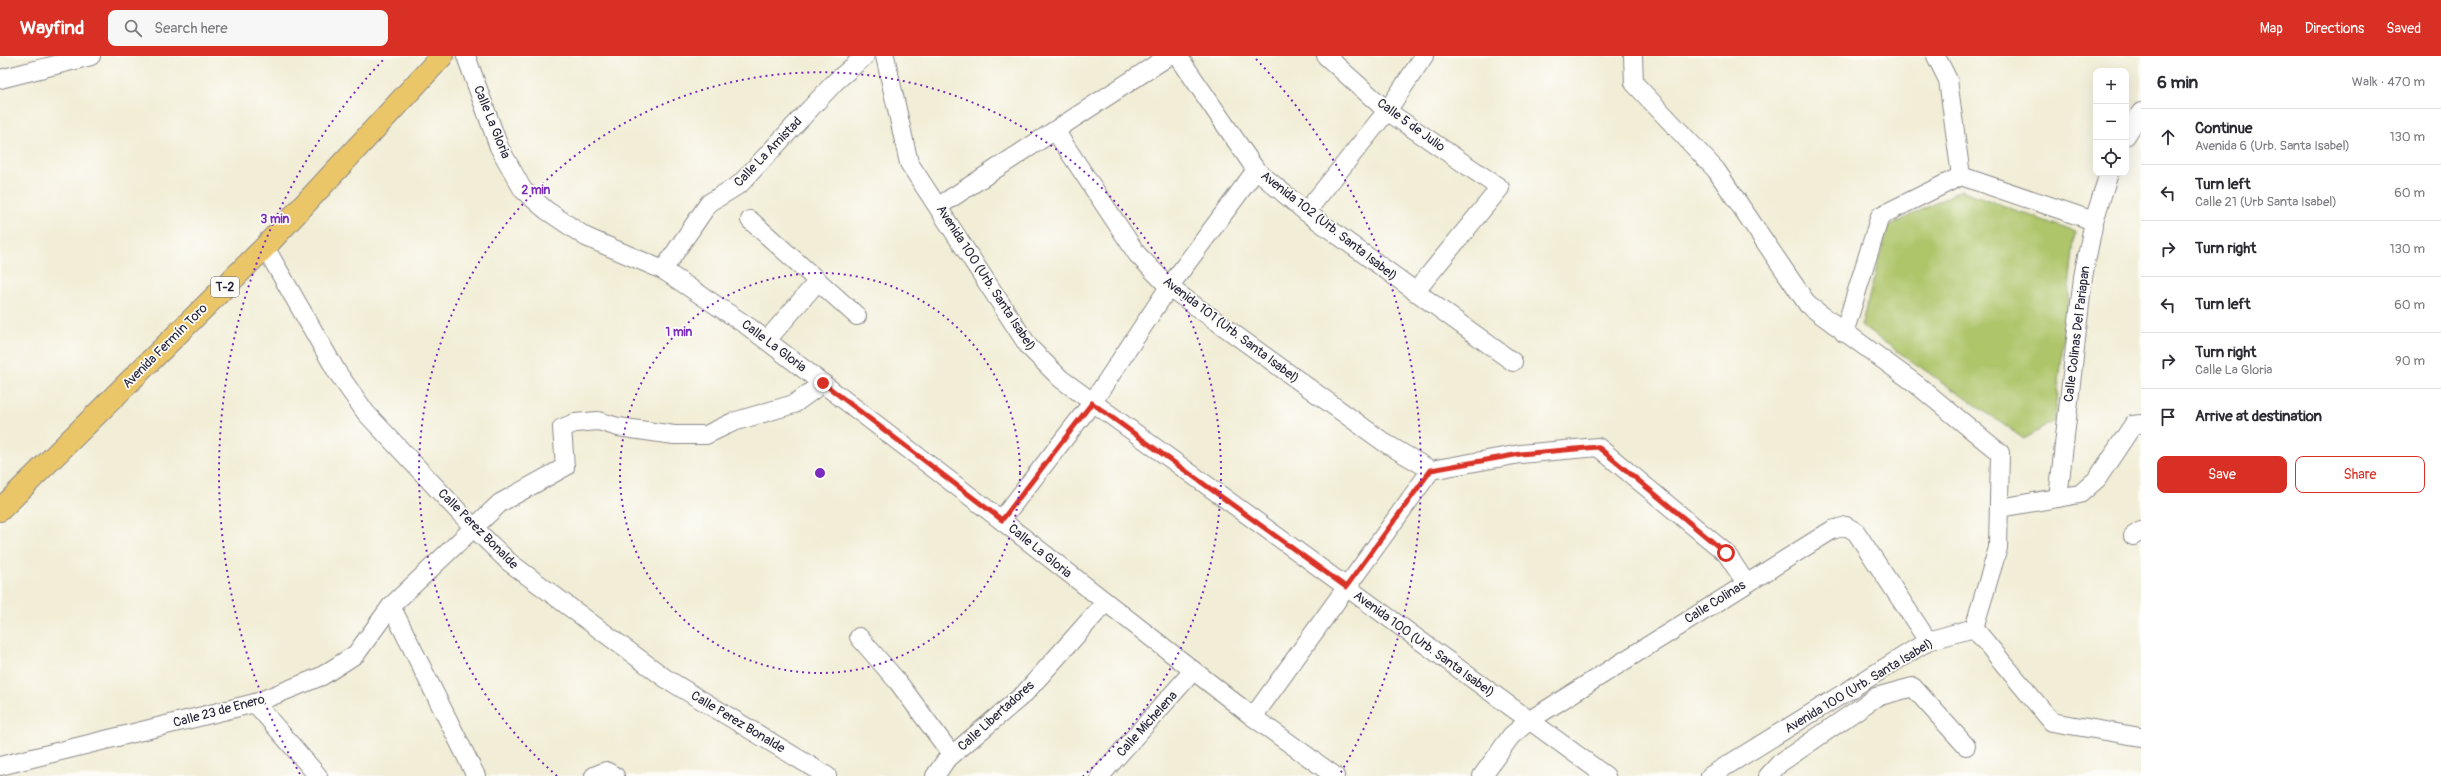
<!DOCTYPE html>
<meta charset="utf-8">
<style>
body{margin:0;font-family:Pangolin,sans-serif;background:#f7f7f7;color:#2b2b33}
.controls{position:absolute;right:12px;top:12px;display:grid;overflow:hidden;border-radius:8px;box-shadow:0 4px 16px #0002}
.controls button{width:36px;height:36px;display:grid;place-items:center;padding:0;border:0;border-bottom:1px solid #e1e1e2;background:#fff;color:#2b2b33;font:20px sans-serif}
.stop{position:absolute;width:12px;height:12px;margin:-9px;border:3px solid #d93025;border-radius:50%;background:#fff}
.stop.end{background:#d93025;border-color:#fff;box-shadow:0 1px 4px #0008}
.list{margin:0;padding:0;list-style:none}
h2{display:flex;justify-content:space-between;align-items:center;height:52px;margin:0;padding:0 16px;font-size:17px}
h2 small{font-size:13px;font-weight:400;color:#7c7c81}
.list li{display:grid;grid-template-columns:26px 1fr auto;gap:12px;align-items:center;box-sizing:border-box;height:56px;padding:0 16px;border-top:1px solid #e1e1e2}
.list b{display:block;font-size:15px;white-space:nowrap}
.list p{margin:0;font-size:13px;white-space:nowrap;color:#7c7c81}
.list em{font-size:13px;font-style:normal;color:#7c7c81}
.actions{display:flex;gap:8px;padding:12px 16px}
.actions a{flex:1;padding:9px 0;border:1px solid #d93025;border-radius:8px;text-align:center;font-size:14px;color:#d93025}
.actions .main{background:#d93025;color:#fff}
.icon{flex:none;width:22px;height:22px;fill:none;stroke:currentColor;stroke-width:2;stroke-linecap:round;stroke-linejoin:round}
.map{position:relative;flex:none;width:2141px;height:720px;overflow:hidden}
header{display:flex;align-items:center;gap:24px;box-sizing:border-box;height:56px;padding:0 20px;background:#d93025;color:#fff}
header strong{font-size:19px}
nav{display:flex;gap:22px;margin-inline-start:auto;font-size:14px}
.search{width:280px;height:36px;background:#f7f7f7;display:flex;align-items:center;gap:10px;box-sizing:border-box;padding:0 14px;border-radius:8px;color:#7c7c81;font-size:15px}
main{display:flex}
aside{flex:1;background:#fff}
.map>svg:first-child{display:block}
.grass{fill:#aec56b;stroke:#687453}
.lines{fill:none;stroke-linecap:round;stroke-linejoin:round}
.street-casing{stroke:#8a8888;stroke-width:20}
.highway-casing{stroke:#8a8888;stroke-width:24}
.street{stroke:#fff;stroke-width:18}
.highway{stroke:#ebc669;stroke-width:22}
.route{stroke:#d93025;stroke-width:5}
.ring{fill:none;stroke:#7b2cbf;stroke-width:2;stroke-dasharray:2 4}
.labels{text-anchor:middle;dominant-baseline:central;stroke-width:3.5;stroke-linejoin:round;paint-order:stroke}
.shield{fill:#fdfcf7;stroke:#646373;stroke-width:1}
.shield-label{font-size:12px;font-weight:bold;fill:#22223b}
.street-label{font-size:13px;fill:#22223b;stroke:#fdfcf7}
.centre{fill:#7b2cbf;stroke:#fdfcf7;stroke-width:2}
.ring-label{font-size:12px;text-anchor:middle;font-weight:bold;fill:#7b2cbf;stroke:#fdfcf7;stroke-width:3.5;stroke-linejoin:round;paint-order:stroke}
</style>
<header>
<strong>Wayfind</strong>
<div class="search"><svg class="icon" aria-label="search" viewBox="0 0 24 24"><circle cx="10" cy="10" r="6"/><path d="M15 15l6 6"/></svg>Search here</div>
<nav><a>Map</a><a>Directions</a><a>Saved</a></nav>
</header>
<main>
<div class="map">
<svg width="2141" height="720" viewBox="0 0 2141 720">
<rect width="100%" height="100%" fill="#fdfcf7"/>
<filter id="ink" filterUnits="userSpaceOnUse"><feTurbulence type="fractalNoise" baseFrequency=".025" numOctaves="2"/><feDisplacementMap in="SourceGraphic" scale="8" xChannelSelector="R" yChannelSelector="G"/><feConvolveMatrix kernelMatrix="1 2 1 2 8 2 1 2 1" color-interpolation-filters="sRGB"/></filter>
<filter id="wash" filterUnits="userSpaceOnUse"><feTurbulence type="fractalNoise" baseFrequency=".012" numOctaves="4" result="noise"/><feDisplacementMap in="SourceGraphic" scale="16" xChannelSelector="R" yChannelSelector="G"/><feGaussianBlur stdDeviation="0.9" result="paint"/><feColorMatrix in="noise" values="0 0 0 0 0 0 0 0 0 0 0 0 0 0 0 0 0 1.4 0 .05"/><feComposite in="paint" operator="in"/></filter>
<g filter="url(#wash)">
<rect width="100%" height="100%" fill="#f1edd6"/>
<polygon class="grass" points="1961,134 2075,176 2055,365 2024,383 1861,270 1888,171"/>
</g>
<g filter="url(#ink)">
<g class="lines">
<defs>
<g id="street">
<polyline points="466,0 499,91 523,134 546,154 586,181 663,214 749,271 1001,464 1253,661 1335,720"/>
<polyline points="885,0 909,107 1029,291 1061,323 1606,720"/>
<polyline points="1178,0 1256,114 1306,156 1513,306"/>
<polyline points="1326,0 1387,55 1500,132 1415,236"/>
<polyline points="1633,0 1634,27 1716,114 1808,249 1916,328 2000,397 1998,492 1974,572"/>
<polyline points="1936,0 1948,24 1961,120"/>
<polyline points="0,23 91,0"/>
<polyline points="1056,76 1137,198 1169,231 1385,387 1431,414"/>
<polyline points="2126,80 2141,56"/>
<polyline points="939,150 1169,0"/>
<polyline points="1306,156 1387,55 1424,0"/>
<polyline points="750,164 857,260"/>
<polyline points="265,191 337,316 366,357 475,473 509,506 665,622 827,720"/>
<polyline points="663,214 709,147 740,128 835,26 865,0"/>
<polyline points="1844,277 1880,160 1961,120 2094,165"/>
<polyline points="767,284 818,225"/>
<polyline points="1431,414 1520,398 1598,391 1726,497 1746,527"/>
<polyline points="2058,442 2083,221 2094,165 2109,117"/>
<polyline points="2000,452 2080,438 2097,423 2133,369 2141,368"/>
<polyline points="1001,464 1092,347 1169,231 1256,114"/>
<polyline points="2133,480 2141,475"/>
<polyline points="391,550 476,720"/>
<polyline points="859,581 898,626 952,699"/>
<polyline points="255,647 318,720"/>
<polyline points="1253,661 1431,414"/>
<polyline points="0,710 255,647 322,620 356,598 391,550 500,447 565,411 562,372 575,367 598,365 618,371 674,379 706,379 733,366 794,348 823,327"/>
<polyline points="594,720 606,715 615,720"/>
<polyline points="935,720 946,704 1024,638 1105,547"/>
<polyline points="1100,720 1193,615"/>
<polyline points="1482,720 1511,680 1530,664 1832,474 1846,470 1856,476 1928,585"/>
<polyline points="1710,720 1928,585 1974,572 2052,666 2141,681"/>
<polyline points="1768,720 1780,707 1876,641 1913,631 1966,690"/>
</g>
<polyline id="highway" points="0,454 265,191 442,0"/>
</defs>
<use href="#street" class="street-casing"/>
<use href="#highway" class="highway-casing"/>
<use href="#street" class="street"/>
<use href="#highway" class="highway"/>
</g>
</g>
<g class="lines" filter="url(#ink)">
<polyline class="route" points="823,327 1002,464 1092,347 1346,531 1431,414 1520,398 1598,391 1726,497"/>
</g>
<g class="ring">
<circle cx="820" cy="417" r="200"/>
<path d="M557 720A401 401 0 1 1 1083 720"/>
<path d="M300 718A601 601 0 0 1 384 3M1256 3A601 601 0 0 1 1340 718"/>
</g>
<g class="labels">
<rect class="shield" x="211" y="221" width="28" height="20" rx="3"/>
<g class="shield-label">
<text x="225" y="231">T-2</text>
</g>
<g class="street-label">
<text transform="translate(492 66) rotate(68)">Calle La Gloria</text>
<text transform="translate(1411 69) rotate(36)">Calle 5 de Julio</text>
<text transform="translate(768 96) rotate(-46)">Calle La Amistad</text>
<text transform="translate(1329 170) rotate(38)">Avenida 102 (Urb. Santa Isabel)</text>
<text transform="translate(986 222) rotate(57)">Avenida 100 (Urb. Santa Isabel)</text>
<text transform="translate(1231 274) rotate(37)">Avenida 101 (Urb. Santa Isabel)</text>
<text transform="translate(2077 278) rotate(-83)">Calle Colinas Del Pariapan</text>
<text transform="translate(165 290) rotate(-45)">Avenida Fermín Toro</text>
<text transform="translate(774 290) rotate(37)">Calle La Gloria</text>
<text transform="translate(478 473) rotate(45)">Calle Perez Bonalde</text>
<text transform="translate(1040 495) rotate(39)">Calle La Gloria</text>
<text transform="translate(1715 546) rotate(-32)">Calle Colinas</text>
<text transform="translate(1424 588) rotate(36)">Avenida 100 (Urb. Santa Isabel)</text>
<text transform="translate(1859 630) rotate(-31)">Avenida 100 (Urb. Santa Isabel)</text>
<text transform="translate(219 655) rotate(-15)">Calle 23 de Enero</text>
<text transform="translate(996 660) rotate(-42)">Calle Libertadores</text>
<text transform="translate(738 666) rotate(31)">Calle Perez Bonalde</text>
<text transform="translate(1147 668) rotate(-48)">Calle Michelena</text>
</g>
</g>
<circle cx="820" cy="417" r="6" class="centre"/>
<g class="ring-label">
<text x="536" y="138">2 min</text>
<text x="275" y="167">3 min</text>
<text x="679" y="280">1 min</text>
</g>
</svg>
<div class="controls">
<button>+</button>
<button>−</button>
<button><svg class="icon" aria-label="locate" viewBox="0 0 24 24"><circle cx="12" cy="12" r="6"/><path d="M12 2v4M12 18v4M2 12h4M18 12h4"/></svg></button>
</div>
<div class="stop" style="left:1726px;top:497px"></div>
<div class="stop end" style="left:823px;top:327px"></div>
</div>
<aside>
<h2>6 min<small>Walk · 470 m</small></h2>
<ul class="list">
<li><svg class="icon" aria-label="ahead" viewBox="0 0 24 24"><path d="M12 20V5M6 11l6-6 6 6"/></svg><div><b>Continue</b><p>Avenida 6 (Urb. Santa Isabel)</p></div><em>130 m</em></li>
<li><svg class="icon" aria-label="left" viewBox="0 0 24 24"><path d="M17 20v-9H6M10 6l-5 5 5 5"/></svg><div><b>Turn left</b><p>Calle 21 (Urb Santa Isabel)</p></div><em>60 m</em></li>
<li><svg class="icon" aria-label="right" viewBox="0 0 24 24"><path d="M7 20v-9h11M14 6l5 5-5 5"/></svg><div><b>Turn right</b></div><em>130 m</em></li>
<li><svg class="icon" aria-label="left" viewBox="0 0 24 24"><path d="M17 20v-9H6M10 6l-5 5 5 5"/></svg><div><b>Turn left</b></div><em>60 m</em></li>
<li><svg class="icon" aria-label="right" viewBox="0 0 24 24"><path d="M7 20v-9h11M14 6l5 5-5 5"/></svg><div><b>Turn right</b><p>Calle La Gloria</p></div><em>90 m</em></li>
<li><svg class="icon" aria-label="arrive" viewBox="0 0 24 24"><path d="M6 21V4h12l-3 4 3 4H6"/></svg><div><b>Arrive at destination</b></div></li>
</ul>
<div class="actions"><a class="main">Save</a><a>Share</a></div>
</aside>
</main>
